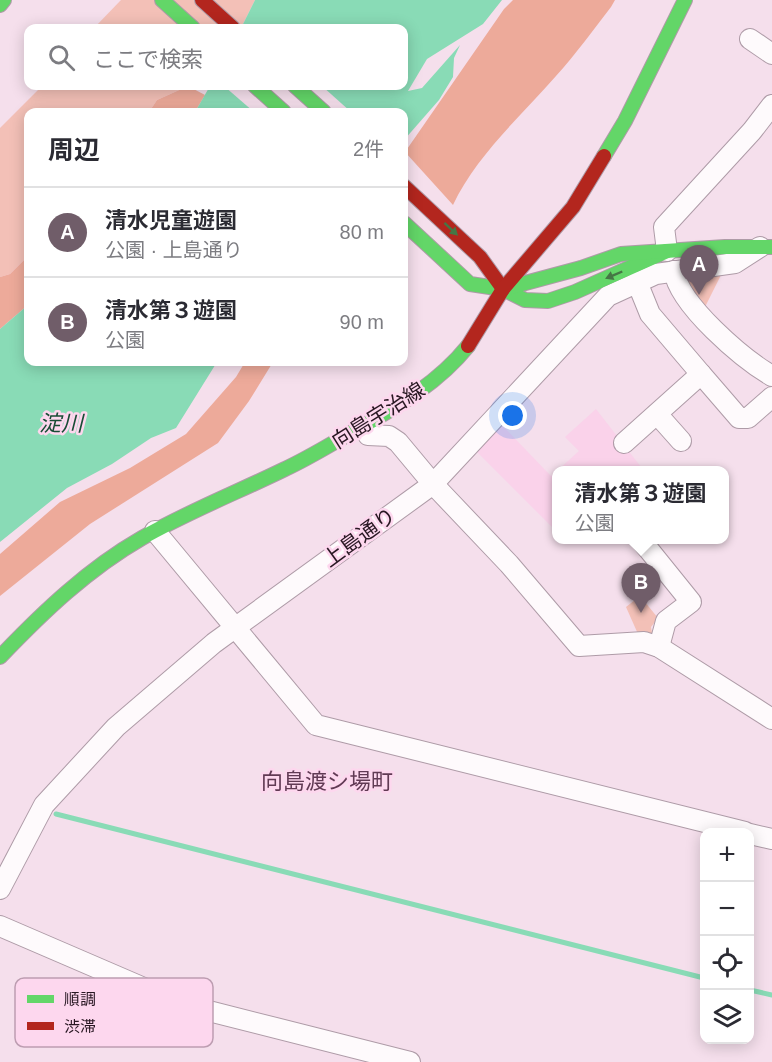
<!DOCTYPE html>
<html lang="ja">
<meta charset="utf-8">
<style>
body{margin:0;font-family:Helvetica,"Noto Sans JP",sans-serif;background:#f7f7f7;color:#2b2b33}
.controls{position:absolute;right:18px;bottom:18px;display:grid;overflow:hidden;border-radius:12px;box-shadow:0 3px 15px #0003}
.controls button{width:54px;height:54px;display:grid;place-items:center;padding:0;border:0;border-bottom:2px solid #e1e1e2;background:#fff;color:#2b2b33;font:30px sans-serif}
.you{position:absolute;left:513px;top:416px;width:21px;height:21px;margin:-15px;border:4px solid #fff;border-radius:50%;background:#1a73e8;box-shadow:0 0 0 9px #1a73e833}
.badge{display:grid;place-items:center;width:39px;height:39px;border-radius:50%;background:#705d69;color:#fff;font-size:20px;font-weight:700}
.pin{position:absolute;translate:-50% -50px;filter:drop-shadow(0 2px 3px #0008)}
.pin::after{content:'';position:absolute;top:32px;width:21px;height:18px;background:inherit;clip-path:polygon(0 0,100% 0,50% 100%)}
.popup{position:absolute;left:552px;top:466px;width:177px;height:78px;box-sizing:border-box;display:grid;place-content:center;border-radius:12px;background:#fff;filter:drop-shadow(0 2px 4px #0005);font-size:20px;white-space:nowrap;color:#7c7c81}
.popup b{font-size:22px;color:#2b2b33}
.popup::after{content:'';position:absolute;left:50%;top:100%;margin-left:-12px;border:12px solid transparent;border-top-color:#fff}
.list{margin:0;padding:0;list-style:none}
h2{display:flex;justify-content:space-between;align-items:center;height:78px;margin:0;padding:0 24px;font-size:26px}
h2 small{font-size:20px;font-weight:400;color:#7c7c81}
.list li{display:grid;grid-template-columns:39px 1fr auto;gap:18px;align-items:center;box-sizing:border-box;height:90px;padding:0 24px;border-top:2px solid #e1e1e2}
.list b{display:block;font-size:22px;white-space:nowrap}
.list p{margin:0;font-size:20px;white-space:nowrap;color:#7c7c81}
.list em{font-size:20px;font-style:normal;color:#7c7c81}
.icon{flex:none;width:33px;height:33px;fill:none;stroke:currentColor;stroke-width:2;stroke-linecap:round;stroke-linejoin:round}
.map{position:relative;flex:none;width:772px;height:1062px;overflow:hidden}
.search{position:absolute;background:#fff;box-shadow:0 3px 15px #0003;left:24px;top:24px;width:384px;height:66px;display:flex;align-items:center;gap:15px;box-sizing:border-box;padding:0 21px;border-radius:12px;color:#7c7c81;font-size:22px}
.panel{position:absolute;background:#fff;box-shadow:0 3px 15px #0003;left:24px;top:108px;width:384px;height:258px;border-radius:12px}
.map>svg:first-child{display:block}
.built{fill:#fad2ea}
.green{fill:#f3c0b7}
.forest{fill:#edaa9a}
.water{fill:#89dbb6}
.pier{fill:#f5dfec}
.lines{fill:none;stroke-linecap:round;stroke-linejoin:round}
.stream{stroke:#89dbb6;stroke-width:5}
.street-casing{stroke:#ae9ba7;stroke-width:22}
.fast-casing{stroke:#ae9ba7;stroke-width:16}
.jam-casing{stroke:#ae9ba7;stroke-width:16}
.street{stroke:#fefafc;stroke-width:20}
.fast{stroke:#63d668;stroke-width:14}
.jam{stroke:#b3261e;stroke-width:14}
.oneway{fill:#467645}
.labels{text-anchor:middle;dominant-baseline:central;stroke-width:5;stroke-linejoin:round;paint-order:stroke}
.street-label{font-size:21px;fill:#281722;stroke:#fdd7ee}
.water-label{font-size:22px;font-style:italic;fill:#184c35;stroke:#fdd7ee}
.neighbourhood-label{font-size:22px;fill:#613a54;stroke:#fdd7ee}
.key{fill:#fdd7ee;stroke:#bd9db1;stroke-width:1.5}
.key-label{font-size:16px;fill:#281722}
</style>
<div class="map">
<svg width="772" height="1062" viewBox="0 0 772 1062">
<rect width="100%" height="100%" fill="#f5dfec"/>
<g class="built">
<polygon points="596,409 641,467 638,470 558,470 579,451 565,437"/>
<polygon points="501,424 551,476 557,471 557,532 475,450"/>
</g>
<g class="green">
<polygon points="121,0 255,0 241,28 94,28"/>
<polygon points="42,86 188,86 157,100 149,112 28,112 28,256 10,274 0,277 0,128"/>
<polygon points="724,269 702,313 679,275"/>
<polygon points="640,596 658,618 651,627 652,633 638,634 626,607"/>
</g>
<g class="forest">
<path d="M513,0h102l-4,7c-18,23 -35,47 -55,69 -36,41 -80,80 -103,129l-48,-53 99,-143z"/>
<polygon points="188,86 205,95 195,112 149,112 157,100"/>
<polygon points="28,256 28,305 0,329 0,277 10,274"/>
<polygon points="245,362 273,362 249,401 218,443 90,524 0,596 0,554 60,502 130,468 186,434 236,377"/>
</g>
<g class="water">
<polygon points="255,0 502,0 483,24 427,59 408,91 422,88 460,45 454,58 453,77 439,100 404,140 404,112 195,112 210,86 404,86 404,28 241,28"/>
<polygon points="28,305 28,362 217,362 176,428 151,438 112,464 67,488 0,542 0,329"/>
</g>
<polygon class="pier" points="224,86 322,86 351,112 254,112"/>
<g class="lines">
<g class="stream">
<polyline points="56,814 704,978"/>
<polyline points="750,990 772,995"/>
</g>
<defs>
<g id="street">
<polyline points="750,39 772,54"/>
<polyline points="667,251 664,227 752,131 772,105"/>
<path d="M674,271c5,34 69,88 98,105"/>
<polyline points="701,374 739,418 748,418 772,397"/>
<polyline points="657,414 681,441"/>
<polyline points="363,427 368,435 389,436 398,442 433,484 509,564 579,646 644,642 659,647 772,719"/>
<polyline points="624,443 701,374 650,314 637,282"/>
<polyline points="155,531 316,725 745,832"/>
<polyline points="641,540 691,602 666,621 659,647"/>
<polyline points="750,834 772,839"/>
<polyline points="0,889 44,805 116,727 214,643 433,484 608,296 656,274 735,263 760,247"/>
<polyline points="0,926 181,1004 410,1062"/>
</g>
<g id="fast">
<polyline points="162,0 193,28"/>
<polyline points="0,5 4,0"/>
<polyline points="255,86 284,112"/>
<polyline points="295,86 324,112"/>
<polyline points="604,156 625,121 685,0"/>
<polyline points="404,223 470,284 503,289 525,300 548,301 575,292 667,251"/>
<polyline points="503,289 581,268 621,254 725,247 772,247"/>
<path d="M0,657c43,-45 88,-88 142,-119 45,-26 96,-46 143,-69 26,-12 51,-28 76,-42 39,-22 78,-45 107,-81"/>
</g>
<g id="jam">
<polyline points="202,0 233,28"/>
<polyline points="404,186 480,257 503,289"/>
<polyline points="468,346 503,289 573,207 604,156"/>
</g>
</defs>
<use href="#street" class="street-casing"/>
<use href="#fast" class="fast-casing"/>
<use href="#jam" class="jam-casing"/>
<use href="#street" class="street"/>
<use href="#fast" class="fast"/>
<use href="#jam" class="jam"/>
</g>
<defs><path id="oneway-solid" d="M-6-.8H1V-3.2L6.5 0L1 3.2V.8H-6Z" transform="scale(1.5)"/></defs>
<g class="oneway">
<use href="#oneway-solid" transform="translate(451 229) rotate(43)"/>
<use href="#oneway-solid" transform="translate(614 275) rotate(157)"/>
</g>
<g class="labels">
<g class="street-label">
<text transform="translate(378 415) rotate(-32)">向島宇治線</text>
<text transform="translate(359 537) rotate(-36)">上島通り</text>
</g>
<g class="water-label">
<text x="61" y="423">淀川</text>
</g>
<g class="neighbourhood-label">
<text x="327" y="781">向島渡シ場町</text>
</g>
</g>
<rect x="15" y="978" width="198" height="69" rx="9" class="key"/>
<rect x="27" y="995" width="27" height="8" fill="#63d668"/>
<rect x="27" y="1022" width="27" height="8" fill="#b3261e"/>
<g class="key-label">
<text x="64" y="1005">順調</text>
<text x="64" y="1032">渋滞</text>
</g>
</svg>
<div class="controls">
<button>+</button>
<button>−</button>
<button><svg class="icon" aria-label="locate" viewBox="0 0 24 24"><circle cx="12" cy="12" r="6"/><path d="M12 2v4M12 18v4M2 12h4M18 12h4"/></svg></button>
<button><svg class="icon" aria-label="layers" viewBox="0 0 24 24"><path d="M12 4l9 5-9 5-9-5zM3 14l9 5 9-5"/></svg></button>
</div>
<div class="you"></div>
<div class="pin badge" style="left:699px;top:295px">A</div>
<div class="pin badge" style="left:641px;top:613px">B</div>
<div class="popup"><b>清水第３遊園</b>公園</div>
<div class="search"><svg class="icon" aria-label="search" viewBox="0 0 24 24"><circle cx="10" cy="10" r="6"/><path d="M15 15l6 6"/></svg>ここで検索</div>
<section class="panel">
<h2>周辺<small>2件</small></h2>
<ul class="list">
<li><span class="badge">A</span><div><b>清水児童遊園</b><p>公園 · 上島通り</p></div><em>80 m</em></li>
<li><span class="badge">B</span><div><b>清水第３遊園</b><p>公園</p></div><em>90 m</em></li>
</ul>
</section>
</div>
